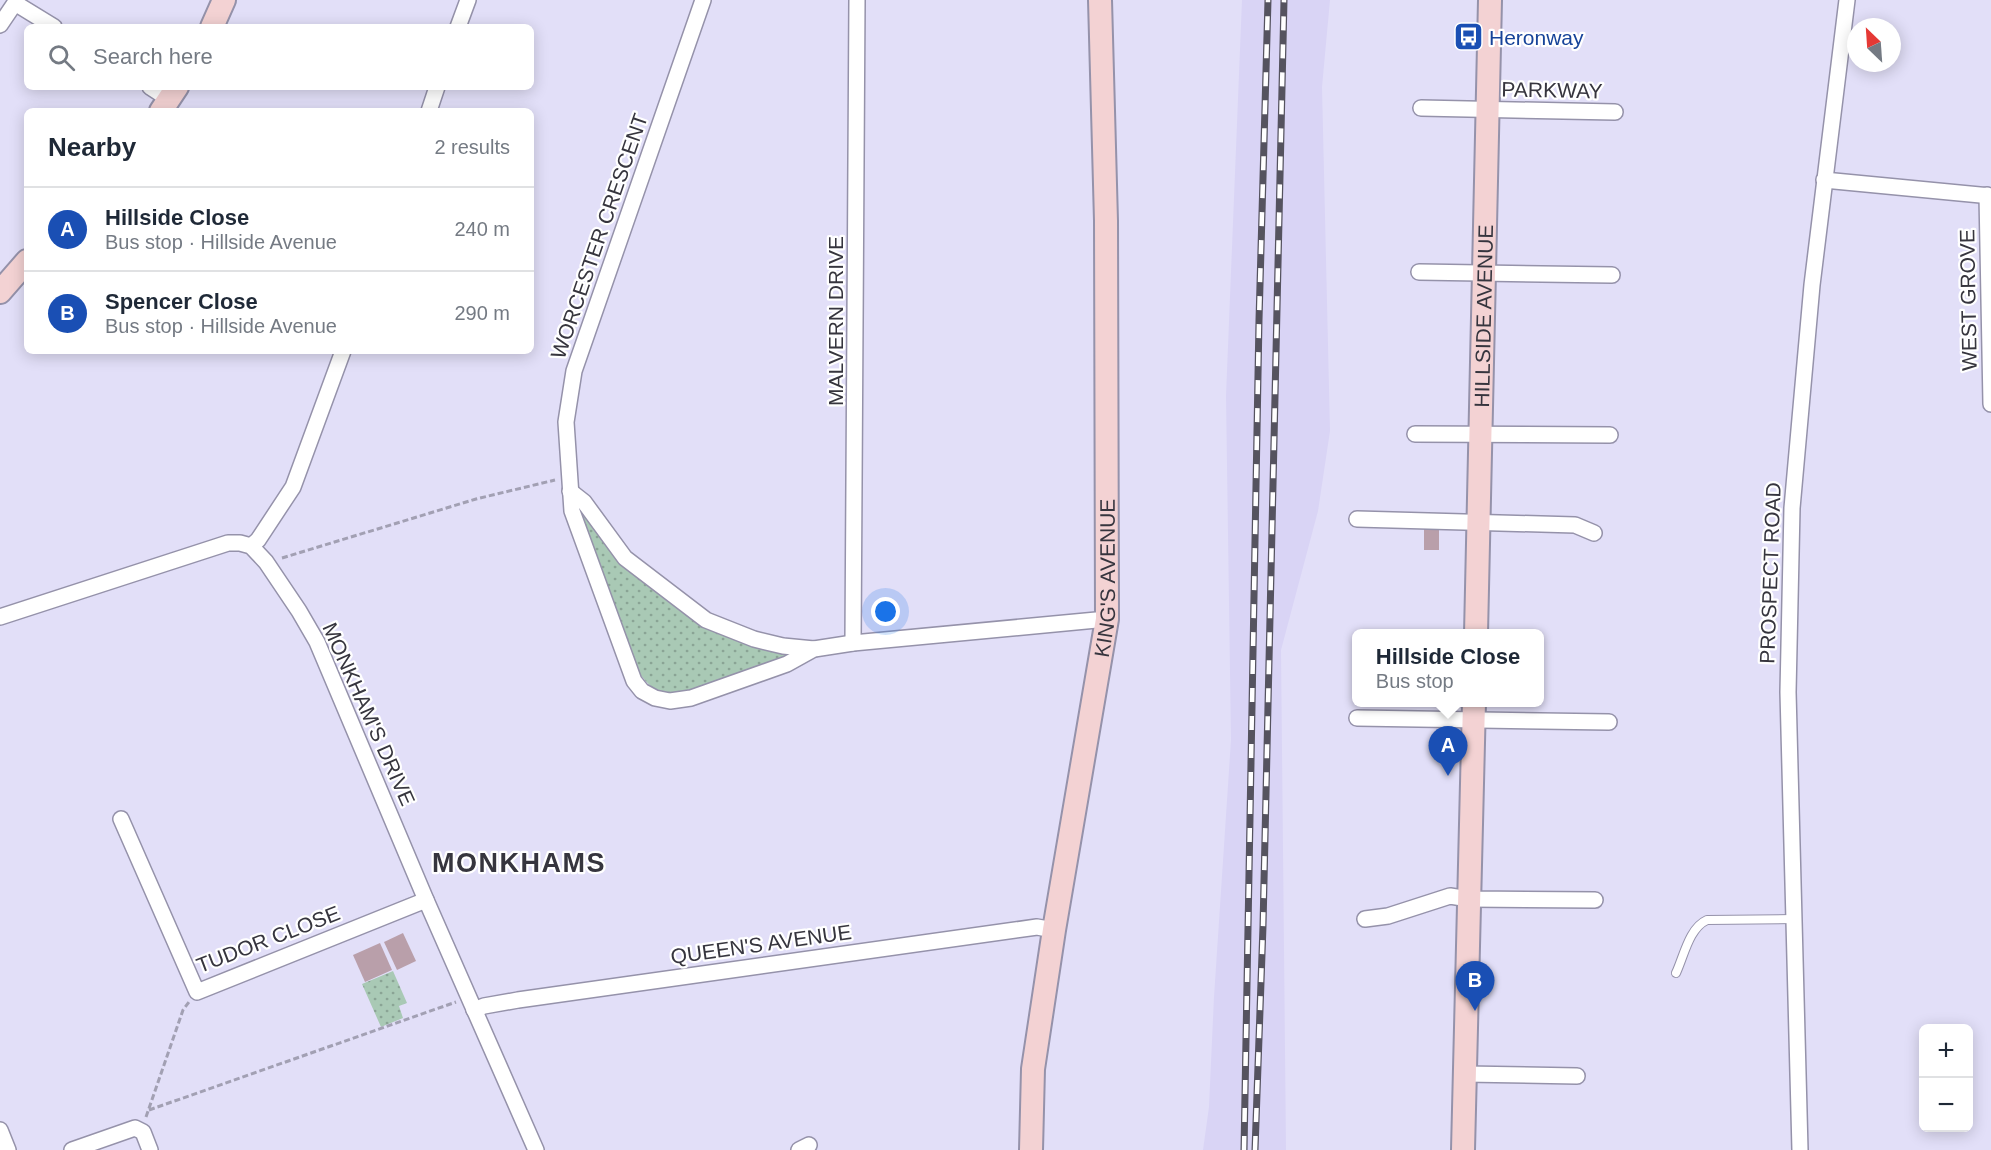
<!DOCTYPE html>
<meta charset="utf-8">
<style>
body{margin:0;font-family:Arial,sans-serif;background:#f6f6f7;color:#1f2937}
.controls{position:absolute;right:18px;bottom:18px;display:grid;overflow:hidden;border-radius:9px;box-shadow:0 3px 15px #0003}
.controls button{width:54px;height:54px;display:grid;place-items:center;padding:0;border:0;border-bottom:2px solid #e0e1e3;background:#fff;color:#1f2937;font:30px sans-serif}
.compass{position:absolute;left:1847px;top:18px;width:54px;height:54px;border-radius:50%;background:#fff;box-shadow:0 3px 15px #0003;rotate:335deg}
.you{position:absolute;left:886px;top:612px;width:21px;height:21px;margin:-15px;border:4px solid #fff;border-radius:50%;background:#1a73e8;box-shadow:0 0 0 9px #1a73e833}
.badge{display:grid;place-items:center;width:39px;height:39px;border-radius:50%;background:#1a73e8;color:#fff;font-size:20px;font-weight:700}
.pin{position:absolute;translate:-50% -50px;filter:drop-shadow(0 2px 3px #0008)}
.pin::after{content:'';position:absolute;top:32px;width:21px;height:18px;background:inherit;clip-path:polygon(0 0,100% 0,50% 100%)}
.popup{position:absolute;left:1352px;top:629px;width:192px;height:78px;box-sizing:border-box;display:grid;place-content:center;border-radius:9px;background:#fff;filter:drop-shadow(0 2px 4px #0005);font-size:20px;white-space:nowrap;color:#747a83}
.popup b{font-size:22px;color:#1f2937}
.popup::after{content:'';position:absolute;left:50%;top:100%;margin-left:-12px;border:12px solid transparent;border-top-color:#fff}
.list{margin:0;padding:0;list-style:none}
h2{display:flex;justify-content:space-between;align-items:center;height:78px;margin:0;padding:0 24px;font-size:26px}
h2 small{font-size:20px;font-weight:400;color:#747a83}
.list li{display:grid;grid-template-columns:39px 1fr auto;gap:18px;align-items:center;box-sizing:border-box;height:84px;padding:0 24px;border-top:2px solid #e0e1e3}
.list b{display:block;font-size:22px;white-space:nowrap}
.list p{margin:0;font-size:20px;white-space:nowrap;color:#747a83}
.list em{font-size:20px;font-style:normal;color:#747a83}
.icon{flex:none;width:33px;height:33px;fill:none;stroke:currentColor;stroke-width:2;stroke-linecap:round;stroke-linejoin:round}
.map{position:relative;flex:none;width:1991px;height:1150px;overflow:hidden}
.search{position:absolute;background:#fff;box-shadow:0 3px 15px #0003;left:24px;top:24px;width:510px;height:66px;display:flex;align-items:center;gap:15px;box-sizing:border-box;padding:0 21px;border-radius:9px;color:#747a83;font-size:22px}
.panel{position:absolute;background:#fff;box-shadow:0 3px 15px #0003;left:24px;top:108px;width:510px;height:246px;border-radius:9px}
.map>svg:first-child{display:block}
.built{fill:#d9d4f5}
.grass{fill:url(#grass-dots)}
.building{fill:#b99faa}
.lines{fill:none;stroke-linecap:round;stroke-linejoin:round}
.lane-casing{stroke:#9592aa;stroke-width:10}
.street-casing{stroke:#9592aa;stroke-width:18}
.secondary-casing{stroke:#9592aa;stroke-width:26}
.path{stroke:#a2a0b3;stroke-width:3;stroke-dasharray:6 3;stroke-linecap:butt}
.lane{stroke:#fff;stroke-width:8}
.street{stroke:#fff;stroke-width:15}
.secondary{stroke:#f3d2d3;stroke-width:22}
.rail-casing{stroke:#55535f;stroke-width:7}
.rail{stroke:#fff;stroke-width:4.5;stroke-dasharray:14;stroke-linecap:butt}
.labels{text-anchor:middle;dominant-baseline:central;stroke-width:4.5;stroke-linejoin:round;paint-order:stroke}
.transit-label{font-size:21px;fill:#164399;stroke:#fff;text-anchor:start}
.street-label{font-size:21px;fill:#36353e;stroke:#fff}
.district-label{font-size:27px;font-weight:bold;letter-spacing:1.5px;fill:#36353e;stroke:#fff}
</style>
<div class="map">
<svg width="1991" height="1150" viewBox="0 0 1991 1150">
<defs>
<pattern id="grass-dots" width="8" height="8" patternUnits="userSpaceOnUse" patternTransform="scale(1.5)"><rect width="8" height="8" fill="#a9c9b5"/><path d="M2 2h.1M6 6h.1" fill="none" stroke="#8aa495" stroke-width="1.8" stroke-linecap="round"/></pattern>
</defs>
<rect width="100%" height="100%" fill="#e2dff8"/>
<polygon class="built" points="1242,0 1330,0 1322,87 1330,431 1318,511 1281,650 1286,1150 1203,1150 1209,1107 1214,997 1231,740 1226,396"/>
<g class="grass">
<path d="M581,509c24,45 88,100 134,122 18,9 53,15 75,20l3,5c-24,8 -106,41 -126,38 -14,-2 -21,-13 -30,-23l-61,-161z"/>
<polygon points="393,971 407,1003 399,1006 403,1018 381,1027 362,984"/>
</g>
<g class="building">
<rect x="1424" y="528" width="15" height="22"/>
<polygon points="403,933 416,961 397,970 384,942"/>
<polygon points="380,943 392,970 365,982 353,955"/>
</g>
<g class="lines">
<defs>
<path id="lane" d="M1676,973c8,-17 13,-45 31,-53l87,-1"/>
<g id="street">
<polyline points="703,0 574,371 566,422 572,511 634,681 642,691 655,698 670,701 691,698 787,664 814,649 853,643 1107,619"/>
<polyline points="15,3 54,27"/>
<polyline points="0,25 17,0"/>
<polyline points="458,27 468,0"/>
<polyline points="150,87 170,100"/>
<polyline points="1421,108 1615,112"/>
<polyline points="429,111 437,87"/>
<polyline points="1824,180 1991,196"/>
<polyline points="1987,195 1991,404"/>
<polyline points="1419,272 1612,275"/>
<polyline points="1415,434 1610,435"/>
<polyline points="570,491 584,502 625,558 706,620 754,639 783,646 814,649"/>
<polyline points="1357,519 1575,525 1594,533"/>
<polyline points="251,546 258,540 293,487 343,351"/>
<polyline points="0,617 228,543 240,543 251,546 266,562 299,611 317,642 426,900 536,1150"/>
<polyline points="853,643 857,0"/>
<polyline points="1357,718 1609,722"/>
<polyline points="121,819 197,992 426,900"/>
<polyline points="1365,919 1388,916 1450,896 1469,899 1595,900"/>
<polyline points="474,1010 484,1006 518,1000 1037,927 1054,930"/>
<polyline points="1465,1074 1577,1076"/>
<polyline points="0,1130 8,1150"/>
<polyline points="72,1150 135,1128 143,1132 150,1150"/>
<polyline points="799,1150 809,1145"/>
<polyline points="1800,1150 1788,692 1792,508 1812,285 1847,0"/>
</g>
<g id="secondary">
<polyline points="212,27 224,0"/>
<polyline points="161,111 177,87"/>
<polyline points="0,292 27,261"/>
<path id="s1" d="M1476,634l14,-634"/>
<path id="s2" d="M1031,1150l2,-81 21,-139 53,-311 -1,-398 -6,-221"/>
<polyline points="1463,1150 1474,702"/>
</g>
</defs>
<use href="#lane" class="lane-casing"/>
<use href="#street" class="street-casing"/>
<use href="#secondary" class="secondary-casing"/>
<g class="path">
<polyline points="282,558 476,499 555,480"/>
<polyline points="149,1110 456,1002"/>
<polyline points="146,1117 183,1010 189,1002"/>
</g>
<use href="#lane" class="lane"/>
<use href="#street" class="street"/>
<use href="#secondary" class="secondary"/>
<defs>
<g id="rail">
<polyline points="1244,1150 1259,320 1268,0"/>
<polyline points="1255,1150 1263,926 1284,0"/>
</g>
</defs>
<use href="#rail" class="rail-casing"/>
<use href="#rail" class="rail"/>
</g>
<defs>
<symbol id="bus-square" viewBox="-11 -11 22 22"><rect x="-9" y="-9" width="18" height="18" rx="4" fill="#1a4fb4" stroke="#fff"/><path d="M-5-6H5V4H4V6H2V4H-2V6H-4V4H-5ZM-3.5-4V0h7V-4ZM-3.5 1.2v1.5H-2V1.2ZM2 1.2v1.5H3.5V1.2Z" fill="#fff"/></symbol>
</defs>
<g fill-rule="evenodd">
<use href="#bus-square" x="1452" y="20" width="33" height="33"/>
</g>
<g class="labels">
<g class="transit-label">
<text x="1489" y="37">Heronway</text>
</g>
<g class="street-label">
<text transform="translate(1552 90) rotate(1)">PARKWAY</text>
<text transform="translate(599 236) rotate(-71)">WORCESTER CRESCENT</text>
<text transform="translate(1968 300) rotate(-91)">WEST GROVE</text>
<text stroke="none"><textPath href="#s1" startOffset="318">HILLSIDE AVENUE</textPath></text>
<text transform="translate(835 321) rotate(-90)">MALVERN DRIVE</text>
<text transform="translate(1770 573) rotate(-88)">PROSPECT ROAD</text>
<text stroke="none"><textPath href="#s2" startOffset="578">KING'S AVENUE</textPath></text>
<text transform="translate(369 714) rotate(66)">MONKHAM'S DRIVE</text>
<text transform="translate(268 939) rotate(-21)">TUDOR CLOSE</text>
<text transform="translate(761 944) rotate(-8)">QUEEN'S AVENUE</text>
</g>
<g class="district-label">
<text x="519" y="863">MONKHAMS</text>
</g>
</g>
</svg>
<div class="controls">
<button>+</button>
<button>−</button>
</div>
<svg class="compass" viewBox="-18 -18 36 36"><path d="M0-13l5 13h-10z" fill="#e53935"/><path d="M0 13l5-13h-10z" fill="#747a83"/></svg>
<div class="you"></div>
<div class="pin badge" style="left:1448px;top:776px;background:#1a4fb4">A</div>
<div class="popup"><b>Hillside Close</b>Bus stop</div>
<div class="pin badge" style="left:1475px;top:1011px;background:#1a4fb4">B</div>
<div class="search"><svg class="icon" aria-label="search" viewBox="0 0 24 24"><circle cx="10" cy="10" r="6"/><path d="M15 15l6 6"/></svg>Search here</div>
<section class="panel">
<h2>Nearby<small>2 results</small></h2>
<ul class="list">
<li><span class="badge" style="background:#1a4fb4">A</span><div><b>Hillside Close</b><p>Bus stop · Hillside Avenue</p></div><em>240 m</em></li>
<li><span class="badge" style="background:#1a4fb4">B</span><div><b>Spencer Close</b><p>Bus stop · Hillside Avenue</p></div><em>290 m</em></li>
</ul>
</section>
</div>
